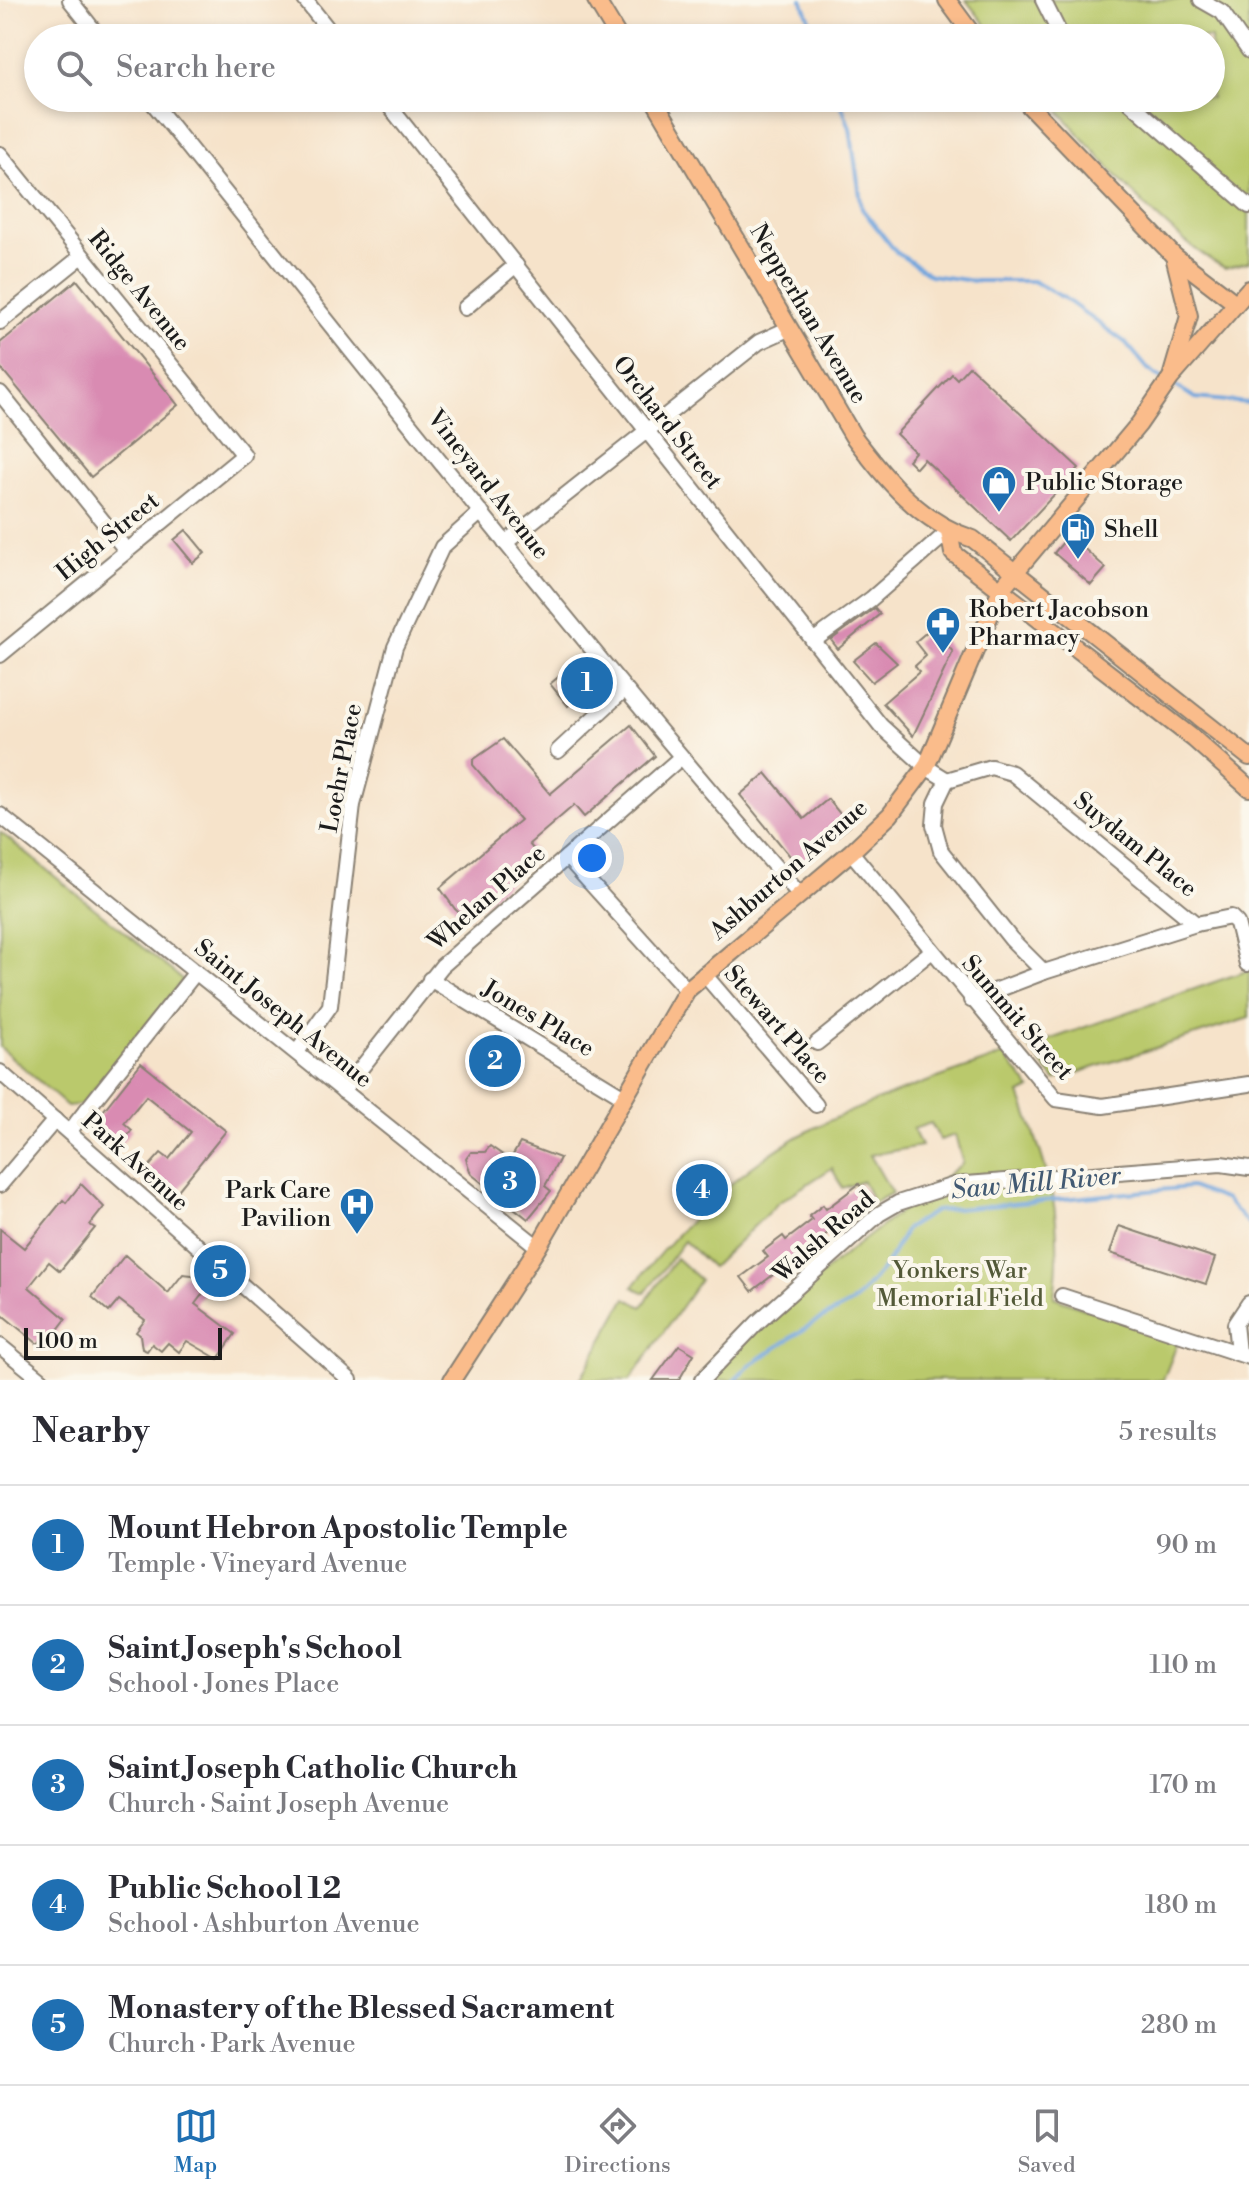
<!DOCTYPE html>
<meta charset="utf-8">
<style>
body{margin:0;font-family:"Libre Bodoni",serif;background:#f7f7f7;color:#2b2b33}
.scale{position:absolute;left:24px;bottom:20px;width:198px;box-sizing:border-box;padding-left:8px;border:4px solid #1c1c1c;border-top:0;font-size:22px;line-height:28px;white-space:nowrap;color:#1c1c1c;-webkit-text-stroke:6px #fbf7ec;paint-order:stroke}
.you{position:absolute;left:592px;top:858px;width:28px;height:28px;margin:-20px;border:6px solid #fff;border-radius:50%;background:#1a73e8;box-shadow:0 0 0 12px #1a73e833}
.badge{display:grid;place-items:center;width:52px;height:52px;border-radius:50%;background:#1f6fb2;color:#fff;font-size:26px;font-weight:700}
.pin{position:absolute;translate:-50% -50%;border:4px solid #fff;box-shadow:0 2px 8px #0006}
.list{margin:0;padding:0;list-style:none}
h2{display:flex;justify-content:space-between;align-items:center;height:104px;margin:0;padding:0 32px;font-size:34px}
h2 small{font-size:26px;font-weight:400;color:#7c7c81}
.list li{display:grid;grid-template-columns:52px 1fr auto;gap:24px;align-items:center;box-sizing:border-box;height:120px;padding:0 32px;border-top:2px solid #e1e1e2}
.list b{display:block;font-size:30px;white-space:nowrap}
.list p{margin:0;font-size:26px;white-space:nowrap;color:#7c7c81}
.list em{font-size:26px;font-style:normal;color:#7c7c81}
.icon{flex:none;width:44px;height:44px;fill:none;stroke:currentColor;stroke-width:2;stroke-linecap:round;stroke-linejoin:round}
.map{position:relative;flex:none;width:1249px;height:1380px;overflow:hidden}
.search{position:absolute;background:#fff;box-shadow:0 4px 12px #0003;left:24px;right:24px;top:24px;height:88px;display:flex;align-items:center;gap:20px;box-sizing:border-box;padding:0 28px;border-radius:44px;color:#7c7c81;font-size:30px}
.sheet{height:704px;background:#fff}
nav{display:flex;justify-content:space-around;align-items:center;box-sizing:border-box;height:112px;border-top:2px solid #e1e1e2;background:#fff;font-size:22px;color:#7c7c81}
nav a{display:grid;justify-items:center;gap:4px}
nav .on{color:#1f6fb2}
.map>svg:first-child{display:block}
.green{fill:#bac96c;stroke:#6b7244;stroke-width:2}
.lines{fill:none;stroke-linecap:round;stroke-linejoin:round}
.stream{stroke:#71a5dd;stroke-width:4}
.building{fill:#d98bb2}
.minor-casing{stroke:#898073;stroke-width:18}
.major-casing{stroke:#898073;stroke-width:20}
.minor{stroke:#fff;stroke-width:14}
.major{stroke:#fabc8b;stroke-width:16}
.labels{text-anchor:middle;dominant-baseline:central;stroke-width:8;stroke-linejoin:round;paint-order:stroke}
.street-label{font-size:24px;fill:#1c1c1c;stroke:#fbf7ec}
.poi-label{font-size:24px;fill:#1c1c1c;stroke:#fbf7ec;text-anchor:start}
.park-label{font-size:24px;fill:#535938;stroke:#fbf7ec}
.water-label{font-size:26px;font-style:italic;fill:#425a73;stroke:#fbf7ec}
</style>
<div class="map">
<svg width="1249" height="1380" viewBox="0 0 1249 1380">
<rect width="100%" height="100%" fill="#fbf7ec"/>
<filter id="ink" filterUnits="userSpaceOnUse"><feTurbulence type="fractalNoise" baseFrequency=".0125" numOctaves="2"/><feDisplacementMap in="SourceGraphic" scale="16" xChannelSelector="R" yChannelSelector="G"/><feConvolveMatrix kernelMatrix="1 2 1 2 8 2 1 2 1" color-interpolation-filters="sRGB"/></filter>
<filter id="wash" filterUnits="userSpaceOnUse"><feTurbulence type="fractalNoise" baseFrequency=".006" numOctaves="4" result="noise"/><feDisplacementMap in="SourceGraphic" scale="32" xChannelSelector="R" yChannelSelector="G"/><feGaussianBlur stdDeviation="1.8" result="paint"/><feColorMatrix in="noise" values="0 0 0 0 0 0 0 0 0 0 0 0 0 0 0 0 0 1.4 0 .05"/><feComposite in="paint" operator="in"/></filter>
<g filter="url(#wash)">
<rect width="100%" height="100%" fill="#f6e3ca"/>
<g class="green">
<path d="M966,0h283v262l-24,6c-60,-31 -132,-118 -177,-170h163v-60h-215z"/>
<polygon points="0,832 183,980 81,1105 67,1106 0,1047"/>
<polygon points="1249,970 1249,1018 1055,1080 1028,1047"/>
<path d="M1004,1055l27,34 -11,5c28,78 45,118 34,203l124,45 -15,38h-455l21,-26 114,-98 120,-93 -8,-28 -15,5 -9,-17 -18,6 8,17 -51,9 22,38 -19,10 -10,-22 -21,7 -10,-20 -54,35 -66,64 -28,-26 -39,52 -12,-6c45,-60 115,-127 183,-160 60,-29 125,-50 188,-72z"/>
<polygon points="676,1258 700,1280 630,1380 580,1380 626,1298 642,1307"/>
</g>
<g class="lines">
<g class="stream">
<polyline points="802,0 817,38"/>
<polyline points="839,98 850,128 862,209 896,252 930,275 974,281 1033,281 1064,298 1126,343 1148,369 1163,379"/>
<polyline points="1171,383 1195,398 1249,403"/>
<polyline points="735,1380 750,1365 815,1322 855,1301 886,1265 906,1229 935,1211 1191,1187 1226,1200 1249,1225"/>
</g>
</g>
<g id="blocks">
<g class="building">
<polygon points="77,280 178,405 91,477 0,367 0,343"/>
<polygon points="969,366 1079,468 1011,541 924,459 916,468 908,460 915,452 896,434 952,374 957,379"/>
<polygon points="186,530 205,553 193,563 174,540"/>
<polygon points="1069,535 1106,568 1091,585 1054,553"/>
<polygon points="875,608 880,614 838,649 831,640"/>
<polygon points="928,631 932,636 936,631 953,652 913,736 883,703 919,672 915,666 926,656 915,642"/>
<polygon points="876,643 897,663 872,682 853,661"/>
<polygon points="580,659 598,681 568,706 550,684"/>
<polygon points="631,725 655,756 584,817 574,805 572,807 529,844 539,856 466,919 455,909 440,888 520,820 473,765 473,760 503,739 550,794"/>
<polygon points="766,773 804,819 828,799 850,826 799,867 740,795"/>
<polygon points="141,1063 226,1131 175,1194 146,1170 161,1153 169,1159 191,1132 146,1096 124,1123 132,1130 119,1146 92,1125"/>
<polygon points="520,1143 560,1158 545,1186 551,1191 528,1219 471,1174 466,1159 471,1152 485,1152 490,1146 510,1160"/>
<polygon points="81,1184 104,1207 90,1225 95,1228 60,1271 49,1262 29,1287 66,1319 53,1336 48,1332 38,1344 0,1313 0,1229 24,1248 63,1200 66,1203"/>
<polygon points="859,1184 871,1200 752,1291 741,1277 768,1257 763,1251 783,1236 786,1240 812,1220 809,1216 823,1205 826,1209"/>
<polygon points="1119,1226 1215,1258 1206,1284 1110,1253"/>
<polygon points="125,1255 168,1293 183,1274 192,1275 201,1281 204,1292 195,1304 235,1334 218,1359 187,1341 179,1352 168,1343 161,1351 152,1344 147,1351 142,1349 140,1335 136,1332 145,1320 119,1300 109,1312 92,1297"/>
<polygon points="679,1345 694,1354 679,1380 653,1380"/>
</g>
</g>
</g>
<g filter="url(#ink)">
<use href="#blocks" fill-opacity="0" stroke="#898073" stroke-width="2"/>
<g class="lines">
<defs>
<g id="minor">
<polyline points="70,0 100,38"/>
<polyline points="305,0 335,38"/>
<polyline points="1043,0 1062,38"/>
<polyline points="1201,0 1222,12 1249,51"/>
<path d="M149,98c215,267 425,538 651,797"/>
<polyline points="383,98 881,726 926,767 947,780"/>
<polyline points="1125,98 1249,206"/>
<polyline points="0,154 244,455 0,655"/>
<polyline points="465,308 516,265"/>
<polyline points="0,322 82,256"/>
<polyline points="0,393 126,550"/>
<polyline points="505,543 759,342 788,329"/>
<polyline points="813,641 871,599 949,531"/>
<polyline points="558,751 625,689"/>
<polyline points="947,780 991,767 1012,773 1196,924"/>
<polyline points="947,780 936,803 934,825 941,851 1011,939 1044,972"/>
<polyline points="0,815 538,1247"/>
<polyline points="851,852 1056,1099 1103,1106 1249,1084"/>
<polyline points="567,857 687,990"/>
<polyline points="704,974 816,1105"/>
<polyline points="430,979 624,1097"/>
<polyline points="971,1000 1044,972 1196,924 1231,917 1237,923 1247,964"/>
<polyline points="817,1043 932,951"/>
<polyline points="297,1052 330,1006 353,805 395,647 442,547 481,512"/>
<polyline points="0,1072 350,1380"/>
<polyline points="343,1091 442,966 680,758"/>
<polyline points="69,1132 196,972"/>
<polyline points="0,1185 55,1120"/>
<polyline points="1062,1296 1249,1357"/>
<polyline points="0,1346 42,1380"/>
<polyline points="1238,1352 1235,1324 1249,1303"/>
<polyline points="702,1380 757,1323 879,1214 898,1203 954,1185 1221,1164 1249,1168"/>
</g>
<g id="major">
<polyline points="596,0 619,38"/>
<polyline points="947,0 975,38"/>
<path d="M653,98l200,338c33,43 66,86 120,103l276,218"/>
<polyline points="1022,98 1174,256 1234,302"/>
<polyline points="1172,374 1189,316 1174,256"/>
<polyline points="949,531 953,553 1194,739 1249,788"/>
<polyline points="452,1380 538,1247 687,990 851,852 890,815 926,767 1001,589 1139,424 1170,379 1249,289"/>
</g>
</defs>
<use href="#minor" class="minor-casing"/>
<use href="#major" class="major-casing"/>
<use href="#minor" class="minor"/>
<use href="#major" class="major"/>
</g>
</g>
<defs>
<symbol id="shop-pin" viewBox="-11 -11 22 30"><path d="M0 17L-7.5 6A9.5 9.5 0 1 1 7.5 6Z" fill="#1f6fb2" stroke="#fbf7ec"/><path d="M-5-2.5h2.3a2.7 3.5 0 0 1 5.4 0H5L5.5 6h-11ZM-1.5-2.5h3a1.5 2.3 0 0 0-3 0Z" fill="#fff"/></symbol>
<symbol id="fuel-pin" viewBox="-11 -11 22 30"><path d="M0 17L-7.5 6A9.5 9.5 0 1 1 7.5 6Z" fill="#1f6fb2" stroke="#fbf7ec"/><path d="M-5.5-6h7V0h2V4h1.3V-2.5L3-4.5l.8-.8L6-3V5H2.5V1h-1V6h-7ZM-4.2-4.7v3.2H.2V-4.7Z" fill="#fff"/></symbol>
<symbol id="pharmacy-pin" viewBox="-11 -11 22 30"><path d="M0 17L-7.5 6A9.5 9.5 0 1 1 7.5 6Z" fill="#1f6fb2" stroke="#fbf7ec"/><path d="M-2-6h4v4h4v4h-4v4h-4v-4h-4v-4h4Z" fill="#fff"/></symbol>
<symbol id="hospital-pin" viewBox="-11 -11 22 30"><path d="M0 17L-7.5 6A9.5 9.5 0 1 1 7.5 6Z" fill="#1f6fb2" stroke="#fbf7ec"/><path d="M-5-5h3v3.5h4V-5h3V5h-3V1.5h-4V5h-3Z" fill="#fff"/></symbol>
</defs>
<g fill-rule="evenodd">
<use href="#shop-pin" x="979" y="463" width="40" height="54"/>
<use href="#fuel-pin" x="1058" y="510" width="40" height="54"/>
<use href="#pharmacy-pin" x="923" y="604" width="40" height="54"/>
<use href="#hospital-pin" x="337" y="1185" width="40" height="54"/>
</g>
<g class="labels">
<g class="street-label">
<text transform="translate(139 291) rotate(51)">Ridge Avenue</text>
<text transform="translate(808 314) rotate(59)">Nepperhan Avenue</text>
<text transform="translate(667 423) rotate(52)">Orchard Street</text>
<text transform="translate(488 485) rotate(52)">Vineyard Avenue</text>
<text transform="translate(108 537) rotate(-39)">High Street</text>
<text transform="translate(342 768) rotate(-79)">Loehr Place</text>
<text transform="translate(1135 845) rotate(39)">Suydam Place</text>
<text transform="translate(789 870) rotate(-41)">Ashburton Avenue</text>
<text transform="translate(487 898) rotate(-41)">Whelan Place</text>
<text transform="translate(283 1014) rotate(39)">Saint Joseph Avenue</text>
<text transform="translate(1017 1018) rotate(49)">Summit Street</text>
<text transform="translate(538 1019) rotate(31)">Jones Place</text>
<text transform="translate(777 1025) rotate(49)">Stewart Place</text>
<text transform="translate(135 1162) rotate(42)">Park Avenue</text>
<text transform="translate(824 1237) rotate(-41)">Walsh Road</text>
</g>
<g class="poi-label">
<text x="1025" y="483">Public Storage</text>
<text x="1104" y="530">Shell</text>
<text x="969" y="610">Robert Jacobson<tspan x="969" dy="28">Pharmacy</tspan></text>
<text x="331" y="1191" text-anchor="end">Park Care<tspan x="331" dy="28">Pavilion</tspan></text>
</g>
<g class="park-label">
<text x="960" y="1271">Yonkers War<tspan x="960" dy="28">Memorial Field</tspan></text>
</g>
<g class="water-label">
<text transform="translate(1036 1183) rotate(-5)">Saw Mill River</text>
</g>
</g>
</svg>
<div class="scale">100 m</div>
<div class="you"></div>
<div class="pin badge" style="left:587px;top:683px">1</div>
<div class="pin badge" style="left:495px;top:1061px">2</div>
<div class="pin badge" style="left:510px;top:1182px">3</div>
<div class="pin badge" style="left:702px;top:1190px">4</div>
<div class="pin badge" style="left:220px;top:1271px">5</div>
<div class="search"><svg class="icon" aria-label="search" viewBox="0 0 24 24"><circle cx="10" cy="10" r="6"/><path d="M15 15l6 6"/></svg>Search here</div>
</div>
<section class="sheet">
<h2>Nearby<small>5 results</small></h2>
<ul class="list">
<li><span class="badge">1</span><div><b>Mount Hebron Apostolic Temple</b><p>Temple · Vineyard Avenue</p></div><em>90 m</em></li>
<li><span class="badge">2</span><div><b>Saint Joseph's School</b><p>School · Jones Place</p></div><em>110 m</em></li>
<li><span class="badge">3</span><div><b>Saint Joseph Catholic Church</b><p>Church · Saint Joseph Avenue</p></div><em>170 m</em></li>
<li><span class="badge">4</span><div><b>Public School 12</b><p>School · Ashburton Avenue</p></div><em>180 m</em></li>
<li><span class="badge">5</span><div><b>Monastery of the Blessed Sacrament</b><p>Church · Park Avenue</p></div><em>280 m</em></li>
</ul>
</section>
<nav>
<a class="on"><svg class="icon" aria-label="map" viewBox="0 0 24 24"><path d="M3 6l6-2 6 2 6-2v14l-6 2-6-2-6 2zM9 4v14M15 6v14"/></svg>Map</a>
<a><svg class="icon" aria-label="directions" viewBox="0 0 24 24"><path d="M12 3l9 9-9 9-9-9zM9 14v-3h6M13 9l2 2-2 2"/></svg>Directions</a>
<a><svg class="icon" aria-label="saved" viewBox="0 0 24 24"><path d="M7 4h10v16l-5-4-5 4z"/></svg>Saved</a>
</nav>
